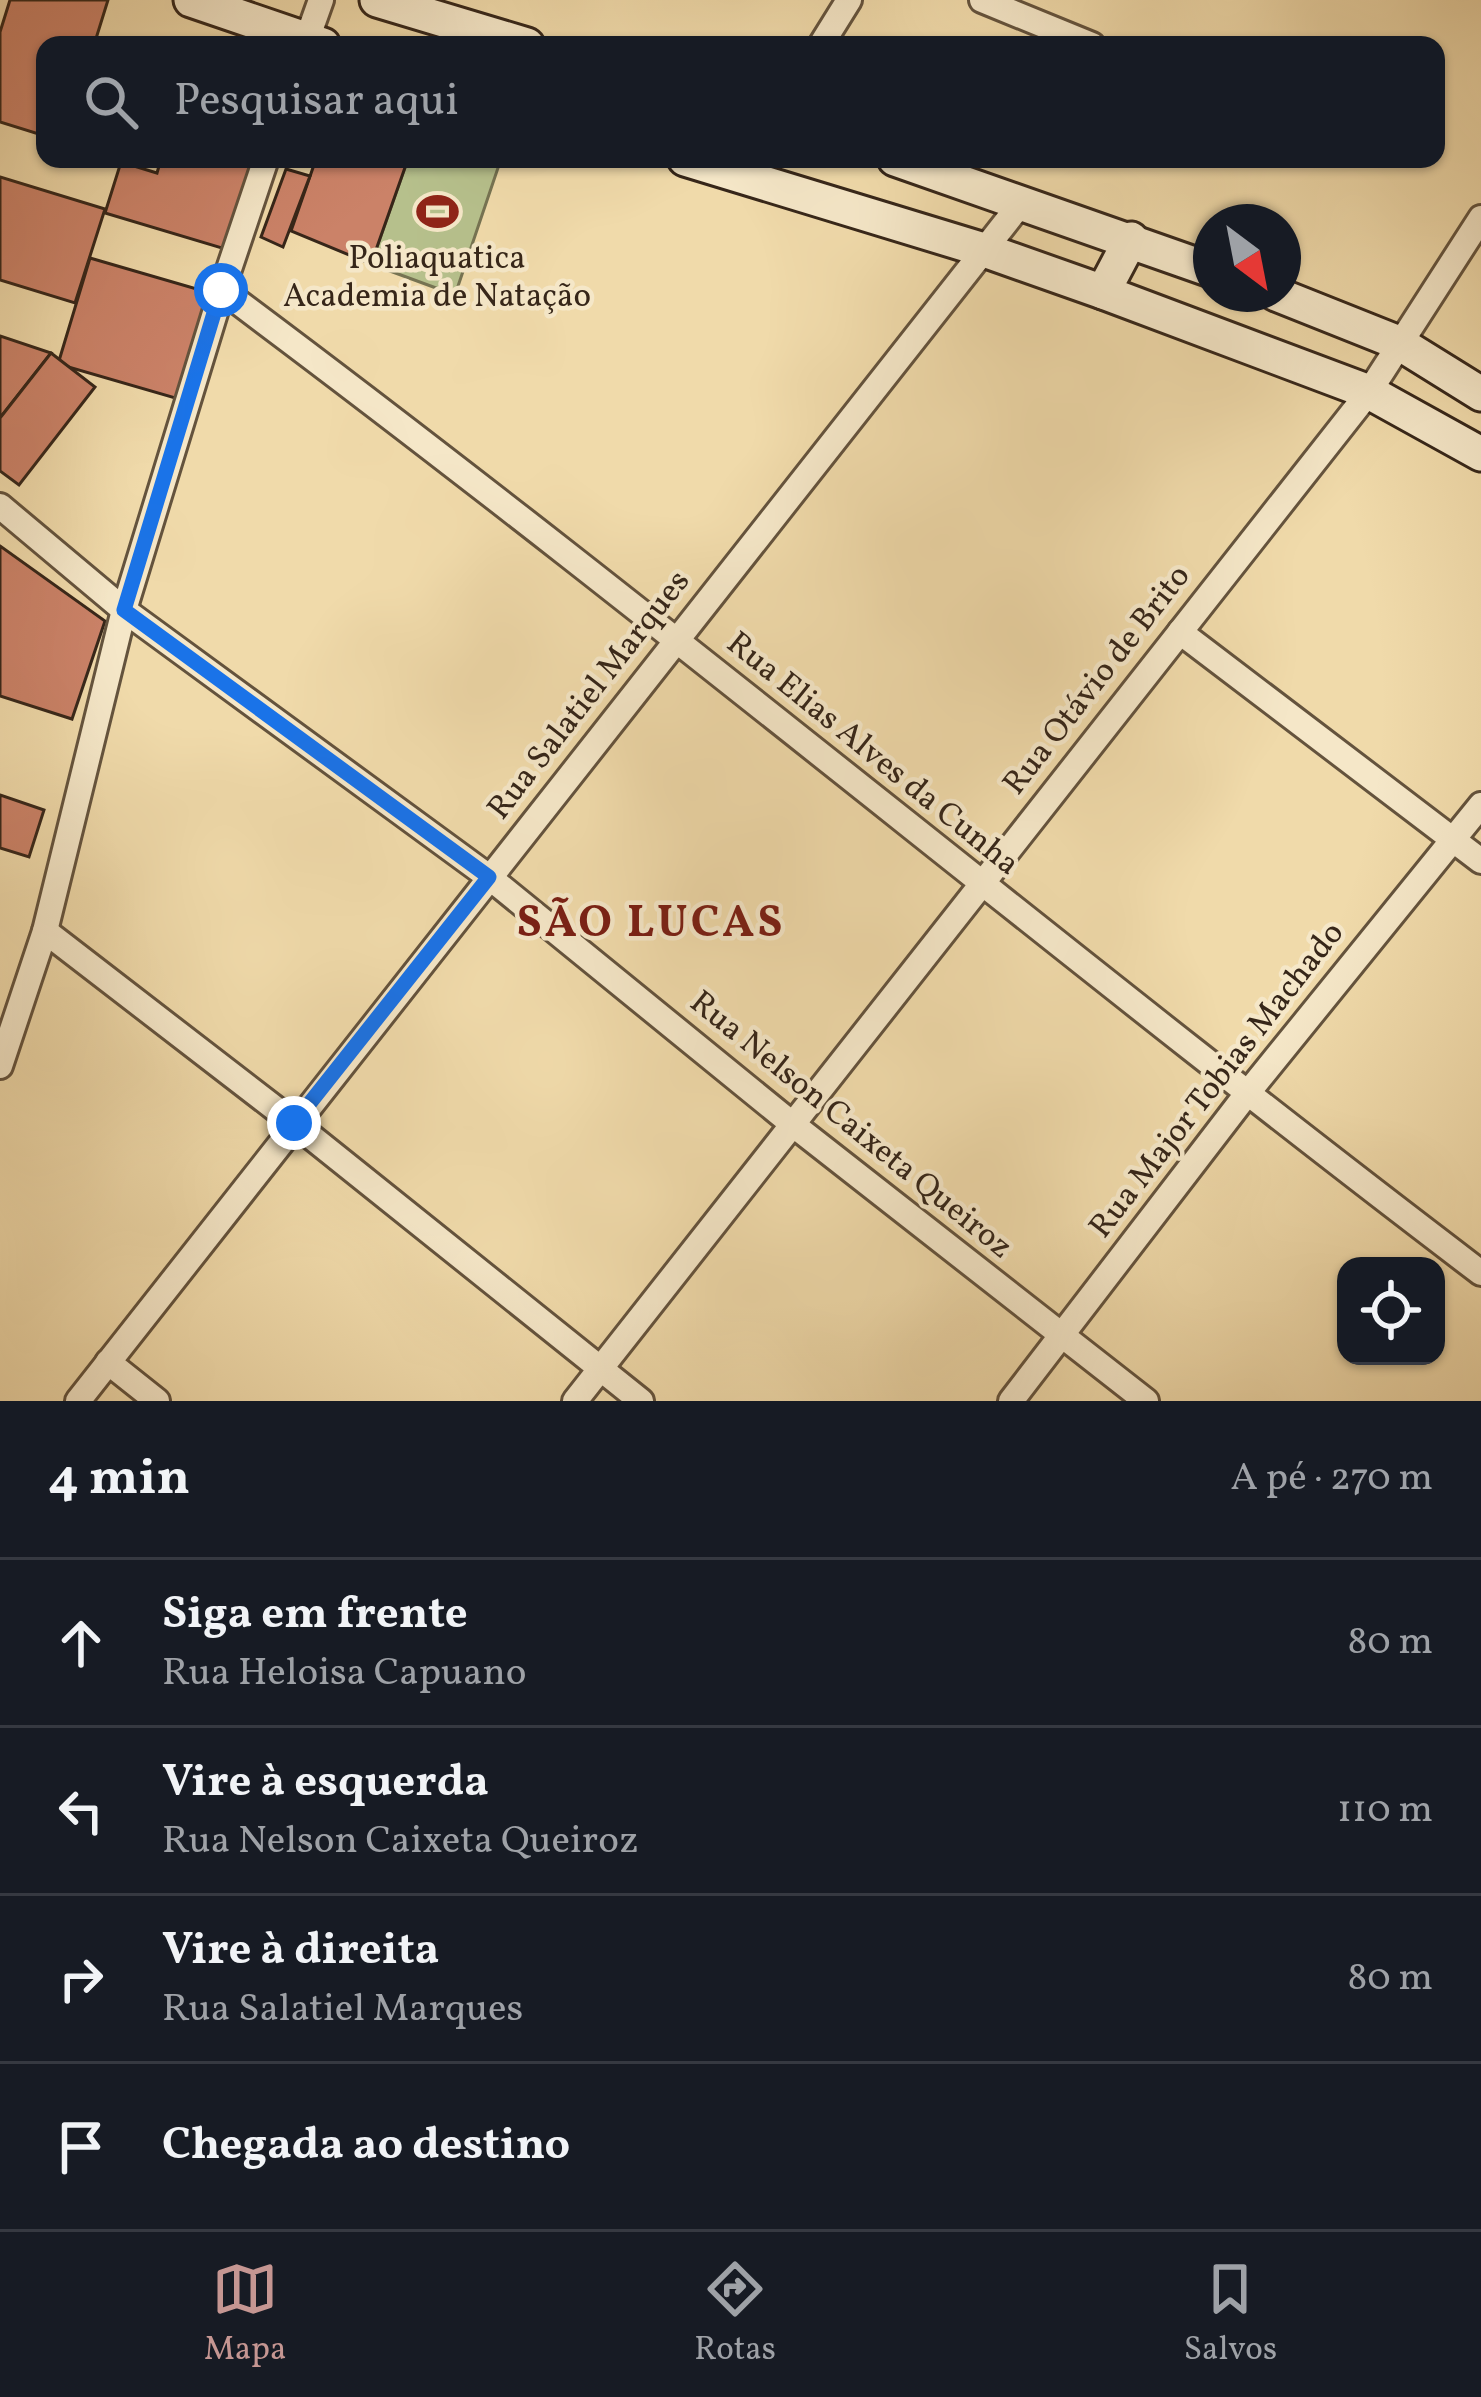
<!DOCTYPE html>
<html lang="pt">
<meta charset="utf-8">
<style>
body{margin:0;font-family:Vollkorn,serif;background:#242831;color:#f1f3f6}
.controls{position:absolute;right:36px;bottom:36px;display:grid;overflow:hidden;border-radius:24px;box-shadow:0 3px 9px #0004}
.controls button{width:108px;height:108px;display:grid;place-items:center;padding:0;border:0;border-bottom:3px solid #363941;background:#171b24;color:#f1f3f6;font:60px sans-serif}
.compass{position:absolute;left:1193px;top:204px;width:108px;height:108px;border-radius:50%;background:#171b24;box-shadow:0 3px 9px #0004;rotate:148deg}
.stop{position:absolute;width:36px;height:36px;margin:-27px;border:9px solid #1a73e8;border-radius:50%;background:#fff}
.stop.end{background:#1a73e8;border-color:#fff;box-shadow:0 3px 12px #0008}
.list{margin:0;padding:0;list-style:none}
h2{display:flex;justify-content:space-between;align-items:center;height:156px;margin:0;padding:0 48px;font-size:51px}
h2 small{font-size:39px;font-weight:400;color:#9ea1a6}
.list li{display:grid;grid-template-columns:78px 1fr auto;gap:36px;align-items:center;box-sizing:border-box;height:168px;padding:0 48px;border-top:3px solid #363941}
.list b{display:block;font-size:45px;white-space:nowrap}
.list p{margin:0;font-size:39px;white-space:nowrap;color:#9ea1a6}
.list em{font-size:39px;font-style:normal;color:#9ea1a6}
.icon{flex:none;width:66px;height:66px;fill:none;stroke:currentColor;stroke-width:2;stroke-linecap:round;stroke-linejoin:round}
.map{position:relative;flex:none;width:1481px;height:1401px;overflow:hidden}
.search{position:absolute;background:#171b24;box-shadow:0 3px 9px #0004;left:36px;right:36px;top:36px;height:132px;display:flex;align-items:center;gap:30px;box-sizing:border-box;padding:0 42px;border-radius:24px;color:#9ea1a6;font-size:45px}
.sheet{height:828px;background:#171b24}
nav{display:flex;justify-content:space-around;align-items:center;box-sizing:border-box;height:168px;border-top:3px solid #363941;background:#171b24;font-size:33px;color:#9ea1a6}
nav a{display:grid;justify-items:center;gap:6px}
nav .on{color:#c59692}
.map>svg:first-child{display:block}
.green{fill:#b6c08c;stroke:#767352;stroke-width:3}
.building{fill:#cb8268;stroke:#362619;stroke-width:3}
.lines{fill:none;stroke-linecap:round;stroke-linejoin:round}
.minor-casing{stroke:#64533d;stroke-width:30}
.secondary-casing{stroke:#362619;stroke-width:39}
.minor{stroke:#f5e7c8;stroke-width:24}
.secondary{stroke:#f5e7c8;stroke-width:33}
.route{stroke:#1a73e8;stroke-width:15}
.labels{text-anchor:middle;dominant-baseline:central;stroke-width:9;stroke-linejoin:round;paint-order:stroke}
.poi-label{font-size:33px;fill:#362619;stroke:#f5e7c8}
.street-label{font-size:33px;fill:#362619;stroke:#f5e7c8}
.district-label{font-size:45px;font-weight:bold;letter-spacing:3px;fill:#7a1f14;stroke:#f5e7c8}
</style>
<div class="map">
<svg width="1481" height="1401" viewBox="0 0 1481 1401">
<rect width="100%" height="100%" fill="#f0daaa"/>
<filter id="stains"><feTurbulence type="fractalNoise" baseFrequency=".00167" numOctaves="4"/><feColorMatrix values="0 0 0 0 .2 0 0 0 0 .09 0 0 0 0 .02 0 0 0 .5 -.17"/></filter>
<radialGradient id="worn" r=".72"><stop offset=".6" stop-color="#630" stop-opacity="0"/><stop offset="1" stop-color="#630" stop-opacity=".3"/></radialGradient>
<polygon class="green" points="408,159 501,159 455,295 371,264"/>
<g class="building">
<polygon points="10,0 108,0 94,45 45,45 45,136 0,122 0,32"/>
<polygon points="161,159 252,159 225,249 105,213 121,162 157,173"/>
<polygon points="316,159 408,159 371,264 291,231"/>
<polygon points="286,169 310,176 283,247 261,237"/>
<polygon points="0,177 105,209 75,303 0,280"/>
<polygon points="90,258 214,294 182,400 58,364"/>
<polygon points="0,336 51,353 0,418"/>
<polygon points="51,353 95,387 19,485 0,471 0,418"/>
<polygon points="0,546 105,621 72,719 0,696"/>
<polygon points="0,795 44,810 29,857 0,848"/>
</g>
<g class="lines">
<defs>
<g id="minor">
<polyline points="982,0 1092,45"/>
<polyline points="305,45 321,0"/>
<polyline points="821,45 849,0"/>
<path d="M222,290c427,318 835,661 1259,983"/>
<polyline points="0,506 124,610 489,877 791,1123 1146,1401"/>
<polyline points="1180,632 1481,861"/>
<polyline points="45,931 294,1123 641,1401"/>
<polyline points="0,1066 45,931 124,610 222,290 266,159"/>
<polyline points="108,1362 157,1401"/>
<polyline points="78,1401 1022,202"/>
<polyline points="575,1401 1369,392 1481,218"/>
<polyline points="1011,1401 1246,1095 1481,805"/>
</g>
<g id="secondary">
<polyline points="191,0 323,45"/>
<polyline points="377,0 527,45"/>
<polyline points="685,159 987,251 1103,292 1369,392 1481,454"/>
<polyline points="895,159 1211,270"/>
<polyline points="1103,292 1131,239"/>
<polyline points="1276,294 1399,343 1481,394"/>
</g>
</defs>
<use href="#minor" class="minor-casing"/>
<use href="#secondary" class="secondary-casing"/>
<use href="#minor" class="minor"/>
<use href="#secondary" class="secondary"/>
</g>
<g class="lines">
<polyline class="route" points="221,290 124,610 489,877 294,1123"/>
</g>
<defs>
<symbol id="stadium-bare" viewBox="-9 -9 18 18"><path d="M0-5a6.5 5 0 1 0 0 10a6.5 5 0 1 0 0-10ZM-3.5-1.8h7v3.6h-7Z" fill="#8f2418" stroke="#f5e7c8" stroke-width="2.5" paint-order="stroke"/></symbol>
</defs>
<g fill-rule="evenodd">
<use href="#stadium-bare" x="408" y="182" width="59" height="59"/>
</g>
<g class="labels">
<g class="poi-label">
<text x="437" y="260">Poliaquatica<tspan x="437" dy="38">Academia de Natação</tspan></text>
</g>
<g class="street-label">
<text transform="translate(1098 681) rotate(-52)">Rua Otávio de Brito</text>
<text transform="translate(590 696) rotate(-52)">Rua Salatiel Marques</text>
<text transform="translate(872 755) rotate(39)">Rua Elias Alves da Cunha</text>
<text transform="translate(1218 1081) rotate(-52)">Rua Major Tobias Machado</text>
<text transform="translate(850 1126) rotate(39)">Rua Nelson Caixeta Queiroz</text>
</g>
<g class="district-label">
<text x="651" y="924">SÃO LUCAS</text>
</g>
</g>
<rect width="100%" height="100%" filter="url(#stains)"/>
<rect width="100%" height="100%" fill="url(#worn)"/>
</svg>
<div class="controls">
<button><svg class="icon" aria-label="locate" viewBox="0 0 24 24"><circle cx="12" cy="12" r="6"/><path d="M12 2v4M12 18v4M2 12h4M18 12h4"/></svg></button>
</div>
<svg class="compass" viewBox="-18 -18 36 36"><path d="M0-13l5 13h-10z" fill="#e53935"/><path d="M0 13l5-13h-10z" fill="#9ea1a6"/></svg>
<div class="stop" style="left:221px;top:290px"></div>
<div class="stop end" style="left:294px;top:1123px"></div>
<div class="search"><svg class="icon" aria-label="search" viewBox="0 0 24 24"><circle cx="10" cy="10" r="6"/><path d="M15 15l6 6"/></svg>Pesquisar aqui</div>
</div>
<section class="sheet">
<h2>4 min<small>A pé · 270 m</small></h2>
<ul class="list">
<li><svg class="icon" aria-label="ahead" viewBox="0 0 24 24"><path d="M12 20V5M6 11l6-6 6 6"/></svg><div><b>Siga em frente</b><p>Rua Heloisa Capuano</p></div><em>80 m</em></li>
<li><svg class="icon" aria-label="left" viewBox="0 0 24 24"><path d="M17 20v-9H6M10 6l-5 5 5 5"/></svg><div><b>Vire à esquerda</b><p>Rua Nelson Caixeta Queiroz</p></div><em>110 m</em></li>
<li><svg class="icon" aria-label="right" viewBox="0 0 24 24"><path d="M7 20v-9h11M14 6l5 5-5 5"/></svg><div><b>Vire à direita</b><p>Rua Salatiel Marques</p></div><em>80 m</em></li>
<li><svg class="icon" aria-label="arrive" viewBox="0 0 24 24"><path d="M6 21V4h12l-3 4 3 4H6"/></svg><div><b>Chegada ao destino</b></div></li>
</ul>
</section>
<nav>
<a class="on"><svg class="icon" aria-label="map" viewBox="0 0 24 24"><path d="M3 6l6-2 6 2 6-2v14l-6 2-6-2-6 2zM9 4v14M15 6v14"/></svg>Mapa</a>
<a><svg class="icon" aria-label="directions" viewBox="0 0 24 24"><path d="M12 3l9 9-9 9-9-9zM9 14v-3h6M13 9l2 2-2 2"/></svg>Rotas</a>
<a><svg class="icon" aria-label="saved" viewBox="0 0 24 24"><path d="M7 4h10v16l-5-4-5 4z"/></svg>Salvos</a>
</nav>
